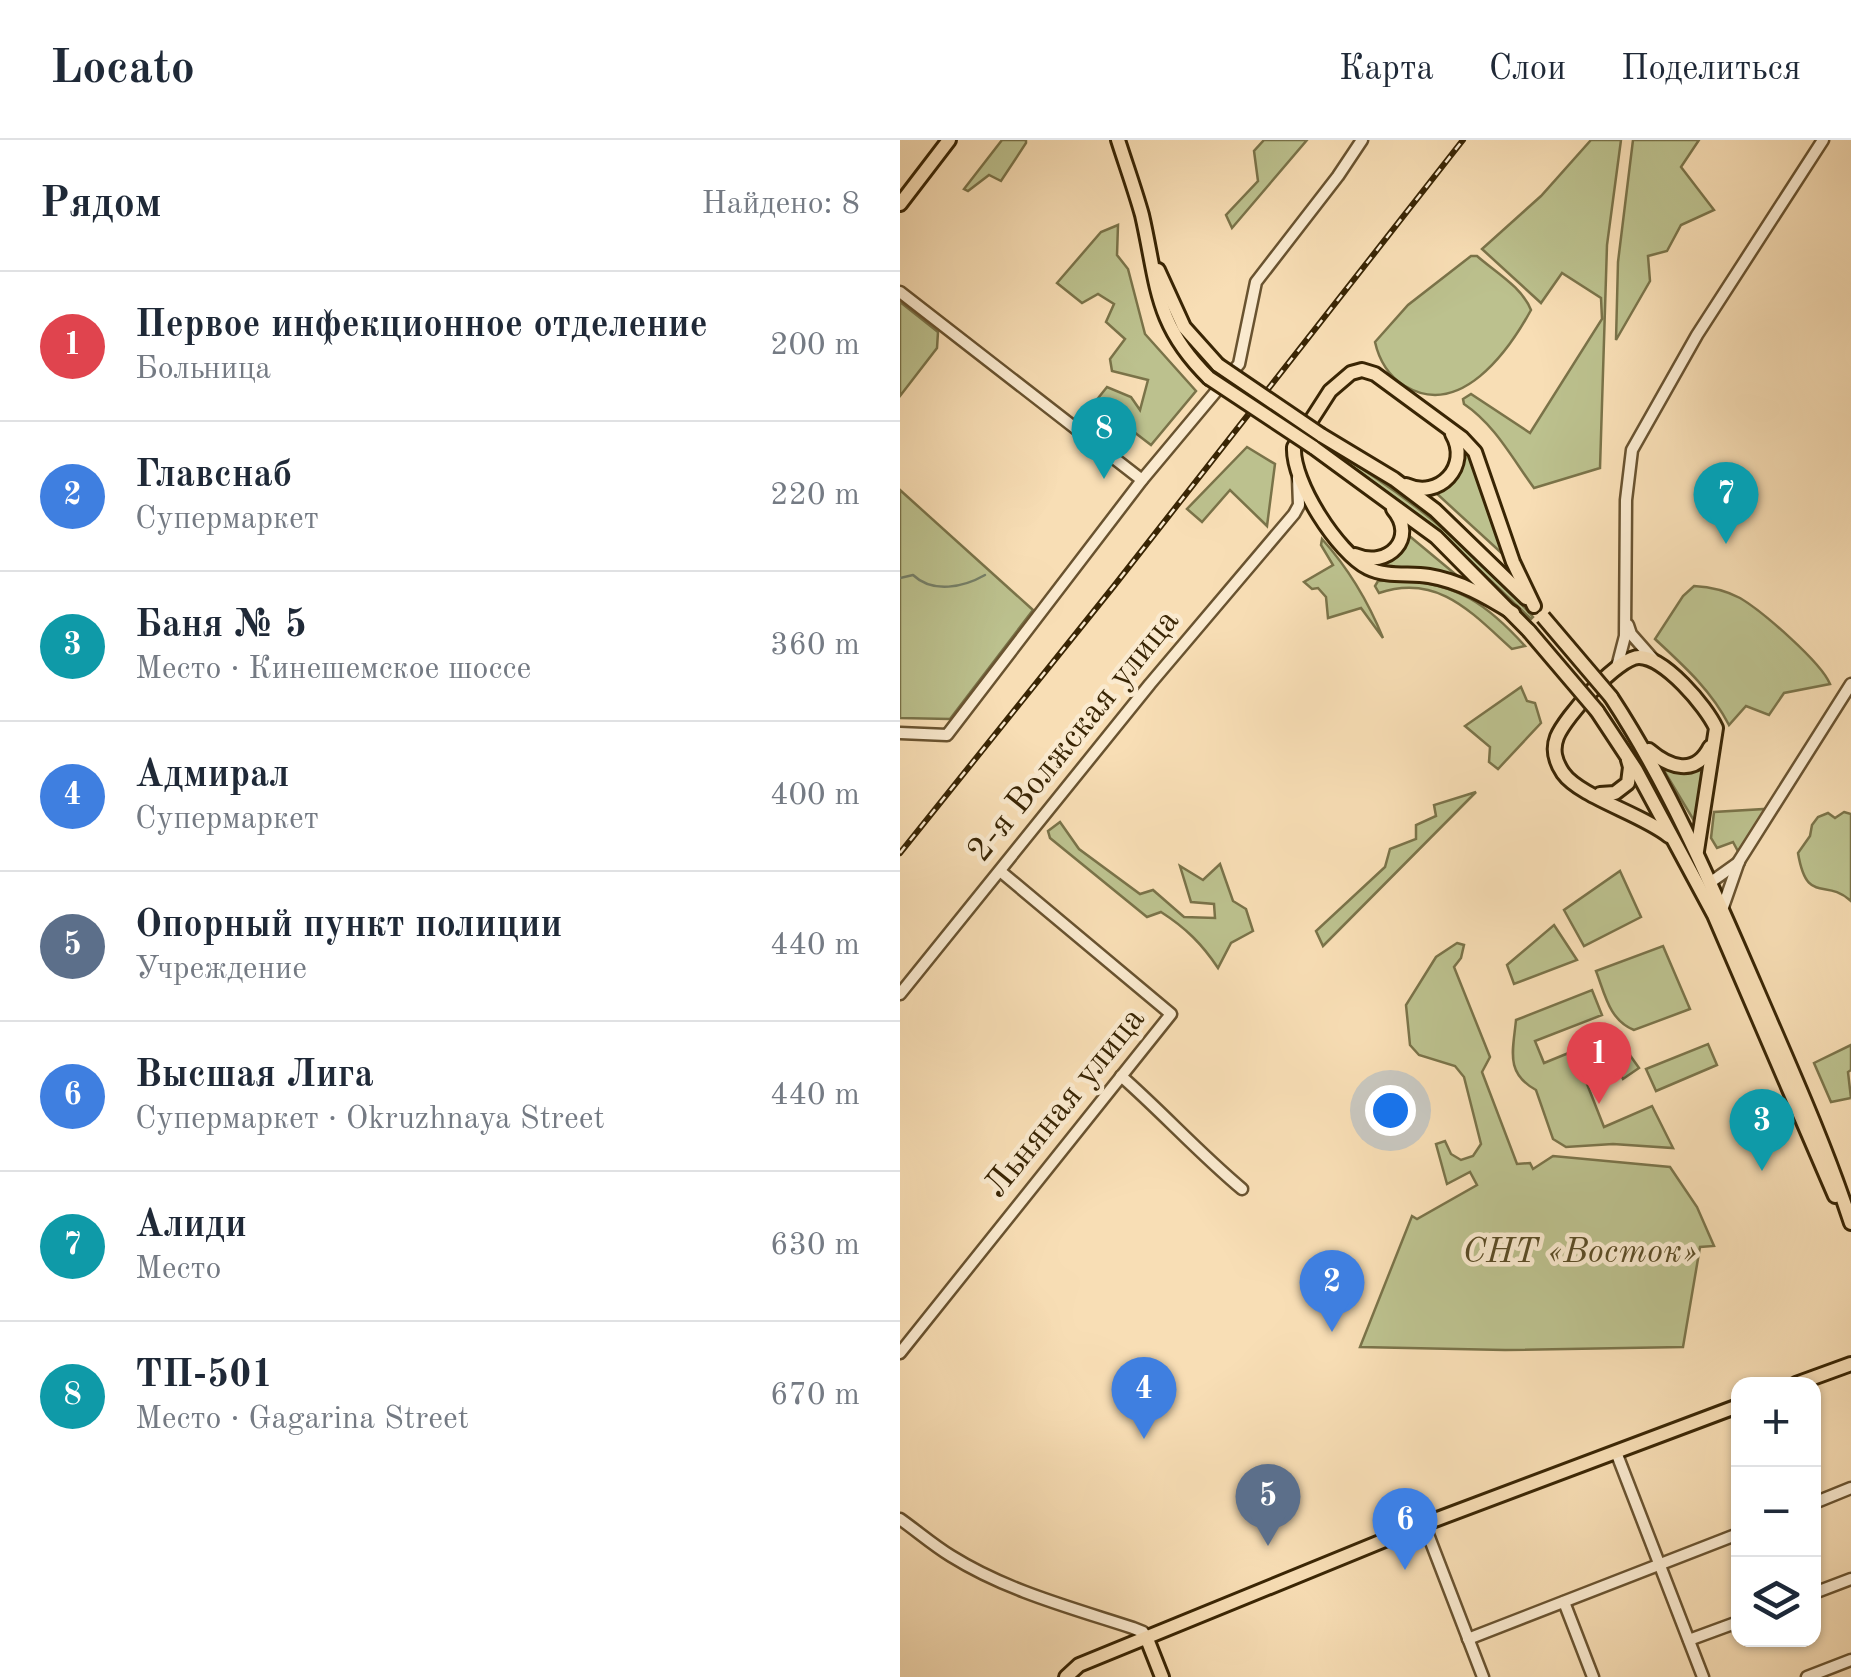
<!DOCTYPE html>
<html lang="ru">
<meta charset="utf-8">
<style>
body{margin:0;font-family:"Old Standard TT",serif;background:#f2f2f3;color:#1f2937}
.controls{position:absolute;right:30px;bottom:30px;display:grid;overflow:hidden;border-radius:20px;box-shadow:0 2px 8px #0004}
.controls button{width:90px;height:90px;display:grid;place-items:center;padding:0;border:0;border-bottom:2px solid #e0e1e3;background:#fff;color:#1f2937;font:50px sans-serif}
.you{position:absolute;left:490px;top:970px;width:35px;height:35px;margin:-25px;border:8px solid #fff;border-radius:50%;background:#1a73e8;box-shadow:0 0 0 15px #1a73e833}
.badge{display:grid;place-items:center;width:65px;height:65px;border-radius:50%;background:#8f2418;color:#fff;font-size:32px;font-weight:700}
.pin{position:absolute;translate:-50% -82px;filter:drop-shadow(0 2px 5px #0008)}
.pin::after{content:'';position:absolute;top:52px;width:35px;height:30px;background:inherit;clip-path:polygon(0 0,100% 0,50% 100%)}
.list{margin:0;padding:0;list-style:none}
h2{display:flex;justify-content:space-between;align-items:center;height:130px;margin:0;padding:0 40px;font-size:42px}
h2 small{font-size:32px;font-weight:400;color:#747a83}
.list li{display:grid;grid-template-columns:65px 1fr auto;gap:30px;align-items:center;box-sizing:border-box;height:150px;padding:0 40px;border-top:2px solid #e0e1e3}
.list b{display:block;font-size:38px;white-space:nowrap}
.list p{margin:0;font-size:32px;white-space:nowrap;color:#747a83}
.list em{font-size:32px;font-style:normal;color:#747a83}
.icon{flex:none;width:55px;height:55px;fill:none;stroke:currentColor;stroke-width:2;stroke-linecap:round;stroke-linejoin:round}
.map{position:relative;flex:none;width:951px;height:1537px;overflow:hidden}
header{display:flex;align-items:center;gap:60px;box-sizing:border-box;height:140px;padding:0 50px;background:#fff;border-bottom:2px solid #e0e1e3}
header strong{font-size:48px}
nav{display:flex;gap:55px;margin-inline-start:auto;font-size:35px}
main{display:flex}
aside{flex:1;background:#fff}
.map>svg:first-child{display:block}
.green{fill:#bcc18e;stroke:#7a7349;stroke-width:2.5}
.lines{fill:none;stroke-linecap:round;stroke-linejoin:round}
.stream{stroke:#768068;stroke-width:2.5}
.minor-casing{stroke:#695330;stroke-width:15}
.major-casing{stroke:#392504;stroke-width:18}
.minor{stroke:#faeacf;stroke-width:10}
.major{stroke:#f8deb5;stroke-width:12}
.rail-casing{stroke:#392504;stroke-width:6}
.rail{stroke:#faeacf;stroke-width:2.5;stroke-dasharray:8;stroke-linecap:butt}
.major-bridge-casing{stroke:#392504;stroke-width:18;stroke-linecap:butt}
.major-bridge{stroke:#f8deb5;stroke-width:12}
.labels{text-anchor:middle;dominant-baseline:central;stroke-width:9;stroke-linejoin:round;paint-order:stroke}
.street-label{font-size:35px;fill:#392504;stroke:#faeacf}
.park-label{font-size:35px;font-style:italic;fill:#5a4c26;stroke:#faeacf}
</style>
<header>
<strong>Locato</strong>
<nav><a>Карта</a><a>Слои</a><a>Поделиться</a></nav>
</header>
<main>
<aside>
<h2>Рядом<small>Найдено: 8</small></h2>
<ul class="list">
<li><span class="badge" style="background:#e0444e">1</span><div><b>Первое инфекционное отделение</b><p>Больница</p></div><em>200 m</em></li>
<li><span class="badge" style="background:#3f7fe0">2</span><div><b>Главснаб</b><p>Супермаркет</p></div><em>220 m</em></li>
<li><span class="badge" style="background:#0f9aa8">3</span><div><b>Баня № 5</b><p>Место · Кинешемское шоссе</p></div><em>360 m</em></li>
<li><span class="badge" style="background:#3f7fe0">4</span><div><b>Адмирал</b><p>Супермаркет</p></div><em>400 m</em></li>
<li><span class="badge" style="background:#5c6f8a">5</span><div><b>Опорный пункт полиции</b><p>Учреждение</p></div><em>440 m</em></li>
<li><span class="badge" style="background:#3f7fe0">6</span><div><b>Высшая Лига</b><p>Супермаркет · Okruzhnaya Street</p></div><em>440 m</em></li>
<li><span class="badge" style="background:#0f9aa8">7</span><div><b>Алиди</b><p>Место</p></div><em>630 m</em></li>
<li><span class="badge" style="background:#0f9aa8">8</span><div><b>ТП-501</b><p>Место · Gagarina Street</p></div><em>670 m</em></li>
</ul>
</aside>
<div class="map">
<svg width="951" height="1537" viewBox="0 0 951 1537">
<rect width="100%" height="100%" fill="#f8deb5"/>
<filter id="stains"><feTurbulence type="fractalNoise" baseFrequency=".002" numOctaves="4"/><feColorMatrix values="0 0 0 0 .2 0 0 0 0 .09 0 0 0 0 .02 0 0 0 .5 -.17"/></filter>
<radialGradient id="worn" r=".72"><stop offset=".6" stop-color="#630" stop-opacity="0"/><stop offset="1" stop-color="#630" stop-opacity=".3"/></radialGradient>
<g class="green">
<polygon points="102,0 126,0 126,3 101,41 89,35 68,51 64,49"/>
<polygon points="364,0 407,0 332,88 326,75 358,41 354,11"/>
<path d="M691,0h30l-14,105 -7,223 -66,20c-22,-30 -39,-63 -70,-84l-1,-5 8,-5 59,39 72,-114 -1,-21 -39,-25 -21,30 -59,-54 59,-53z"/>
<polygon points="733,0 799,0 781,27 814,70 781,85 767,111 748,116 750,141 716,200 718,122"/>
<polygon points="218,85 217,115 228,129 245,194 296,251 251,305 195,262 207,247 231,257 240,270 248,240 212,231 210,219 225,199 206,182 214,164 198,154 182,163 157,143 201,92"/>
<path d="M571,116h6c18,16 45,31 54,54 -23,42 -71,109 -126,76 -16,-9 -26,-26 -30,-44l33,-37z"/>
<polygon points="0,162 38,192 37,208 0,256"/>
<path d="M419,302c84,50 149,101 214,175l-2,2 -98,-93z"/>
<path d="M563,304l8,9 36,105 -72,-66c22,-13 27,-23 28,-48z"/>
<polygon points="347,307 375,324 367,386 330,350 302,382 287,369"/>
<polygon points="0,350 133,470 50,579 0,578"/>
<polygon points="507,394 566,443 483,429 472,423"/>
<path d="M422,399c27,30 46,62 61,99l-22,-30 -33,10 -2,-21 -8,-9 -6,1 -8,-7 29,-17 -12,-20z"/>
<path d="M501,440c57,4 86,24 124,66l-13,3c-40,-36 -74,-76 -133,-56l-4,-7 3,-5z"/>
<path d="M794,446c17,1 31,4 46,12 22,13 81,64 90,86l-46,9 -15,22 -23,-9 -17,19c-18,-35 -45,-59 -74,-86l28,-43z"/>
<polygon points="621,547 627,561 635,563 641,583 598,629 589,622 590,607 565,586"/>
<polygon points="807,623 796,684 760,624 799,628"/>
<polygon points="576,652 423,806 416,791 485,727 490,709 516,699 516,685 536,676 534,665"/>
<polygon points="865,669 840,715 833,702 817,708 811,698 814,672"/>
<path d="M944,672l7,2v87c-26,-24 -44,5 -53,-48l12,-17 2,-11 6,-8 10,-4 7,5z"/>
<path d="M160,682l19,27 61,45 13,-4 31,27 31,1 -1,-14 -23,-2 -11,-36 23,14 17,-16 13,37 13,8 7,22 -22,12 -13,25c-16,-24 -32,-40 -57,-56l-14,5 -97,-79 -2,-7z"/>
<polygon points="720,731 741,777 684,806 664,770"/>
<polygon points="654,785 677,820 614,844 607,825"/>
<polygon points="557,803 564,805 561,818 554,827 590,917 582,932 617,1024 630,1023 633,1029 653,1016 770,1027 797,1067 814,1106 800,1107 783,1207 605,1210 460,1207 512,1076 517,1079 577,1045 570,1032 547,1044 536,1004 545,1001 551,1014 561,1020 573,1016 581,1004 564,937 555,926 519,915 510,905 506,865 536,817"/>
<path d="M763,806l27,63 -56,21c-25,-10 -29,-36 -38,-59z"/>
<path d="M692,850l10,25 -67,26 9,22 71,-29 24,34 -16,11 -7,-14 -31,14 19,48 48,-21 21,42 -60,-4 -47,3 -13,-8 -17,-49c-31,-17 -23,-39 -20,-70z"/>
<polygon points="808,904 817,925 756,951 746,929"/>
<polygon points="951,905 951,930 948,932 951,958 931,962 914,923"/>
</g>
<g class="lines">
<path class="stream" d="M0,438l13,-3c20,19 51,12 72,0"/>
<defs>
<g id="minor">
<polyline points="0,152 242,340"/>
<polyline points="728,485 731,494 753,519"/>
<polyline points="717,527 725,496 726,360 732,310 797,195 923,0"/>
<polyline points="0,593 47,595 242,340 339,224 356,142 438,36 462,0"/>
<polyline points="811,742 839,722"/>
<polyline points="823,767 839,721 951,544"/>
<polyline points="0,854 250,544 394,374 399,365 398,338"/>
<path d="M221,936c42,37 78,77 121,113"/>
<polyline points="0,1213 271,874 100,731"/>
<polyline points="716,1312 803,1537"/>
<polyline points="914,1363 951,1348"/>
<path d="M0,1379c17,12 33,26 51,37 56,35 121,52 182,72l10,4 4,7"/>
<polyline points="524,1384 583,1537"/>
<polyline points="914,1453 951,1439"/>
<polyline points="664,1462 693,1537"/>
<polyline points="568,1499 838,1394"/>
<polyline points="789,1500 838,1482"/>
<polyline points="907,1537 951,1520"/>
</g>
<g id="major">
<path d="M218,0c8,25 17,50 24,75 16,70 12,109 67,163"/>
<polyline points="0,64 49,0"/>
<polyline points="258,130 284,187 318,225"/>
<polyline points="421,295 494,339 535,370 626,458"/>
<polyline points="413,307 536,397 629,491"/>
<path d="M506,345c33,15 65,-19 46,-51"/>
<path d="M455,415c33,14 63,-17 38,-46"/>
<path d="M613,473c-26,-16 -53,-32 -84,-37 -20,-3 -43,1 -61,-8 -30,-15 -76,-86 -74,-121l36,-56 21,-18 11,-3 13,4 87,64 13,14 38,110 21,44"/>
<path d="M711,557c59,90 100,187 143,286 34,79 70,158 97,240"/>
<polyline points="697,571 736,630 814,775 935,1056"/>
<path d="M749,610c20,17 46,27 61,-3"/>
<polyline points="700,654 715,653 728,643 730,627 728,620"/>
<path d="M769,696c-27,-22 -89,-39 -106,-63 -8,-12 -11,-23 -6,-36 8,-20 61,-80 82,-80 25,0 67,49 77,71l-19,123"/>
<polyline points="896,1244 951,1224"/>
<polyline points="247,1499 262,1537"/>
<polyline points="166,1537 179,1525 524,1384 838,1266"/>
</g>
</defs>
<use href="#minor" class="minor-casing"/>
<use href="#major" class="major-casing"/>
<use href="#minor" class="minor"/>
<use href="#major" class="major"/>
<defs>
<polyline id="rail" points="0,713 214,446 563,0"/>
</defs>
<use href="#rail" class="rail-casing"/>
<use href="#rail" class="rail"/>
<defs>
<g id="major-bridge">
<polyline points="318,225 421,295"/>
<polyline points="309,238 413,307"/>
<polyline points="643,477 711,557"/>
<polyline points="629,491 697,571"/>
</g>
</defs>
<use href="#major-bridge" class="major-bridge-casing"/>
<use href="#major-bridge" class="major-bridge"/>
</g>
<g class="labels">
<g class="street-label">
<text transform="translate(174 596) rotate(-51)">2-я Волжская улица</text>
<text transform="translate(165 963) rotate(-51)">Льняная улица</text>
</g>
<g class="park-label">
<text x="680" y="1112">СНТ «Восток»</text>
</g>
</g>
<rect width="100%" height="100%" filter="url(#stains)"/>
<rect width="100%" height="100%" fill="url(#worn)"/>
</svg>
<div class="controls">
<button>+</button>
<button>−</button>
<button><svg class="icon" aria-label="layers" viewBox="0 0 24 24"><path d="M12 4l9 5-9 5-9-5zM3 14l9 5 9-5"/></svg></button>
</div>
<div class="you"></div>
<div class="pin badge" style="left:699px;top:964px;background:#e0444e">1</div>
<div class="pin badge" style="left:432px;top:1192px;background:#3f7fe0">2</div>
<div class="pin badge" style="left:862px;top:1031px;background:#0f9aa8">3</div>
<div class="pin badge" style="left:244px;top:1299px;background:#3f7fe0">4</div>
<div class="pin badge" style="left:368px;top:1406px;background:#5c6f8a">5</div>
<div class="pin badge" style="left:505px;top:1430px;background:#3f7fe0">6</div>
<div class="pin badge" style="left:826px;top:404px;background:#0f9aa8">7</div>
<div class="pin badge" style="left:204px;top:339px;background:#0f9aa8">8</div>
</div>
</main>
